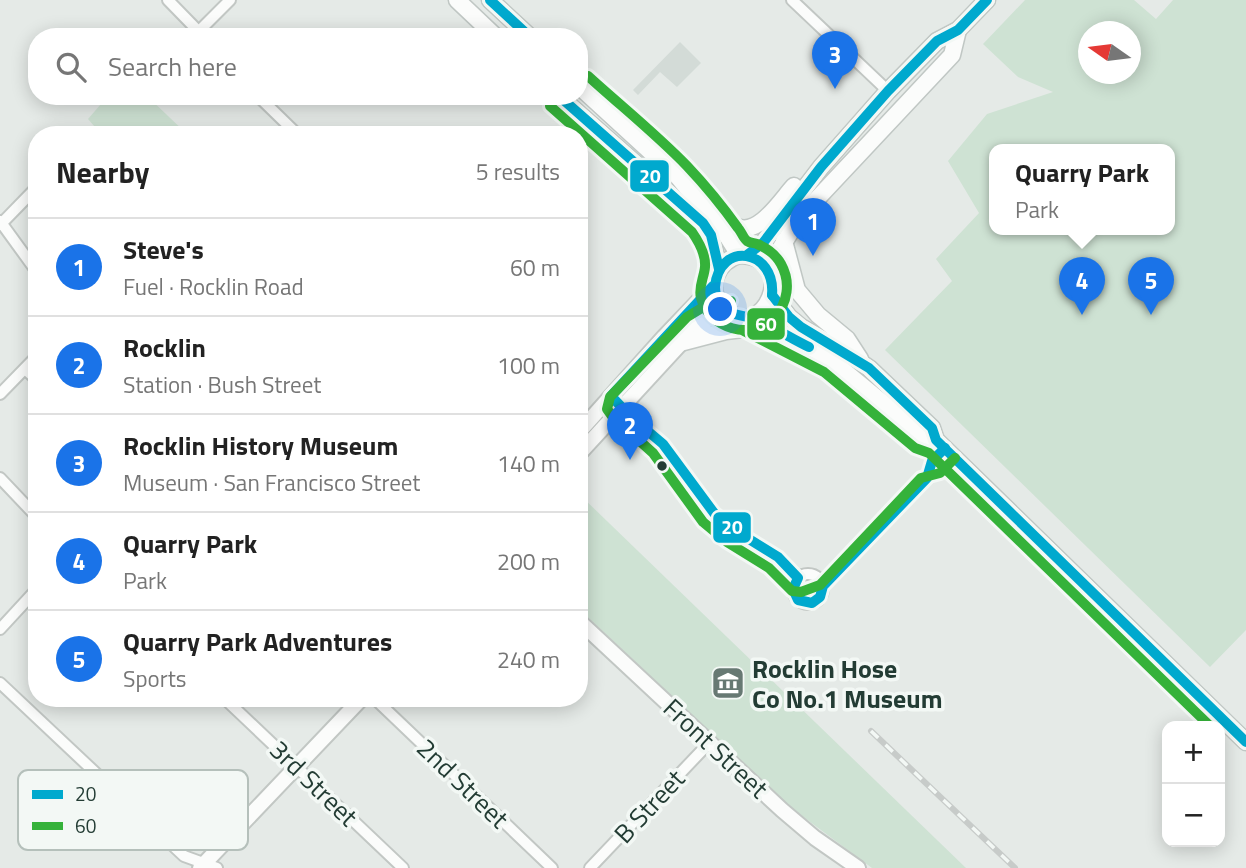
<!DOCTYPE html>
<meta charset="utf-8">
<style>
body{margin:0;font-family:"Titillium Web",sans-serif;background:#f2f2f2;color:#222}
.controls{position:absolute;right:21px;bottom:21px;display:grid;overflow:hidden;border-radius:14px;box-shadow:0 4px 18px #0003}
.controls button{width:63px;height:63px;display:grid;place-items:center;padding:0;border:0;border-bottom:2px solid #e0e0e0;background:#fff;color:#222;font:35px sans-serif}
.compass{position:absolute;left:1078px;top:21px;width:63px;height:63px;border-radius:50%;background:#fff;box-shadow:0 4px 18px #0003;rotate:284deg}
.you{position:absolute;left:721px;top:310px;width:24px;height:24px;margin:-18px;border:5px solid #fff;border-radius:50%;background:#1a73e8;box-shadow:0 0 0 10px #1a73e833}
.badge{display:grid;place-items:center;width:46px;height:46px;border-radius:50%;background:#1a73e8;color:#fff;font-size:23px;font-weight:700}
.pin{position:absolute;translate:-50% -58px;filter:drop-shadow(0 2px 4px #0008)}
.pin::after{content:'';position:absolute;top:37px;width:24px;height:21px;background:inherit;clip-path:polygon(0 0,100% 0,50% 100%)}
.popup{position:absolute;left:989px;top:144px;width:186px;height:91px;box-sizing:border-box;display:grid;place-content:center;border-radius:14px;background:#fff;filter:drop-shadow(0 2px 5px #0005);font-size:23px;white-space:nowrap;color:#767676}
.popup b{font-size:26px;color:#222}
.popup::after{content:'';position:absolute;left:50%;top:100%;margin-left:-14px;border:14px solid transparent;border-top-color:#fff}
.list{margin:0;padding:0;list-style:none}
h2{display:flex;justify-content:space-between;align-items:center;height:91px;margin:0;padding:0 28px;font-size:30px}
h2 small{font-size:23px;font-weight:400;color:#767676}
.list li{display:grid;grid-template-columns:46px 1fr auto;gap:21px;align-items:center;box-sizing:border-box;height:98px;padding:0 28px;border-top:2px solid #e0e0e0}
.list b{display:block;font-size:26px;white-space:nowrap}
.list p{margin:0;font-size:23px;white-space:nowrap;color:#767676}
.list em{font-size:23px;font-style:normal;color:#767676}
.icon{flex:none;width:38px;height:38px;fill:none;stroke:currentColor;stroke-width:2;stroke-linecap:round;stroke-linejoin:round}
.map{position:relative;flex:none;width:1246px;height:868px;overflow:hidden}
.search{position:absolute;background:#fff;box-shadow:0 4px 18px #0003;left:28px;top:28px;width:560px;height:77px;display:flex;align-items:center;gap:18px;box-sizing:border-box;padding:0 24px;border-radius:28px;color:#767676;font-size:26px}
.panel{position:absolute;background:#fff;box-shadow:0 4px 18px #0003;left:28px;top:126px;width:560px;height:581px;border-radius:28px}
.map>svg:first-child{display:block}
.built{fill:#d3dbd7}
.green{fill:#cee2d3;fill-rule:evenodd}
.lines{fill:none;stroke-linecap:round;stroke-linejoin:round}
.minor-casing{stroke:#c2c7c4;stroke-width:14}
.tertiary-casing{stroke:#c2c7c4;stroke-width:18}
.secondary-casing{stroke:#c0c7c4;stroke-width:19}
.minor{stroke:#fbfcfb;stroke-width:10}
.tertiary{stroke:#fbfcfb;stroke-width:14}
.secondary{stroke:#fbfcfb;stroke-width:16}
.rail-casing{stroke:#c7cbc9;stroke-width:6}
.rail{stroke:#f3f8f5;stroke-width:3.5;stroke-dasharray:10;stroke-linecap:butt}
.bus-1-casing{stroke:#f3f8f5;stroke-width:16}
.bus-2-casing{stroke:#f3f8f5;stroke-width:16}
.bus-1{stroke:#00a9ce;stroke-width:10}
.bus-2{stroke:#35b23a;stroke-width:10}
.bus-dot{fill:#233c34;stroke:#f3f8f5;stroke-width:2.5}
.labels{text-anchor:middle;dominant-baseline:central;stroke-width:7;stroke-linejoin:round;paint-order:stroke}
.poi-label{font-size:26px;font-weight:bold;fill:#233c34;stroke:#f3f8f5;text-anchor:start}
.street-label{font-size:26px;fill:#233c34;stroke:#f3f8f5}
.key{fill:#f3f8f5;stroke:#b5c0bb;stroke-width:2}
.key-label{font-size:19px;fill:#233c34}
.line-badge{stroke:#f3f8f5;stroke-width:2.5}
.badge-label{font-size:19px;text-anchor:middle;font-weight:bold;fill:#fff}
</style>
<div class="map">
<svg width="1246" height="868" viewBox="0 0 1246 868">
<rect width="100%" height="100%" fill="#e5eae7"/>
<polygon class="built" points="680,42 701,63 677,87 660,72 638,95 633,90"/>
<g class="green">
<path d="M1025,0h109l22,19 17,-19h73v630l-36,37 -325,-317 67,-69 -16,-22 43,-46 -31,-52 39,-47 66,-22 -35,-15 -35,-33zM1088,32h42v42h-42zM995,149h175v80h-175z"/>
<polygon points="108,96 147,96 188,135 102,135 88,119"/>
<polygon points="579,494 966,868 872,868 790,807 579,609"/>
</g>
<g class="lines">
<defs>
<g id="minor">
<polyline points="168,0 204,37"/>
<polyline points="792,0 888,91"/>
<polyline points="199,31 230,0"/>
<polyline points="258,96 298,135"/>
<polyline points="0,221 37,272"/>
<polyline points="0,225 37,187"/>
<polyline points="25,369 37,380"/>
<polyline points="0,394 37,356"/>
<polyline points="617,403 663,444 714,513 736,531 778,557 798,578"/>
<polyline points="579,409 589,420"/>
<polyline points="0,478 37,517"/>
<circle cx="808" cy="589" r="15"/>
<polyline points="0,629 37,589"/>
<polyline points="0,683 184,856 217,868"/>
<polyline points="224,698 403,868"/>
<polyline points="374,698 552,868"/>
<polyline points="590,868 709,743"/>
</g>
<g id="tertiary">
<polyline points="579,432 664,337 713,286"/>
<polyline points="579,454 695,328 710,319 733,315"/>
<polyline points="579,621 782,810 815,838 858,868"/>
<polyline points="200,868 362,698"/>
</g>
<g id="secondary">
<polyline points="457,0 496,37"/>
<polyline points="490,0 530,37"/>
<polyline points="579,86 677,176 727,236 739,255"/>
<polyline points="559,96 703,223 711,235 719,269"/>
<path d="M714,209c7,6 14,15 23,18 22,9 44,-27 57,-41"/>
<polyline points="784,241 797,290 818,315 847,339 860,359"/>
<path d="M739,255c65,1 23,96 -17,51 -17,-19 -5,-44 17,-51z"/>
<polyline points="747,255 763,243 821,167 888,91 937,41 958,30 987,0"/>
<polyline points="770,272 775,257 800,217 952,55 958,30"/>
<polyline points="772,295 789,317 801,327 850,355 869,368 932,428 936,440 1246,742"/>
<polyline points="750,318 815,350 832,361 924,437 936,440"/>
<polyline points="680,343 726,331 759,327"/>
</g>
</defs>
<use href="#minor" class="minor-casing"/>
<use href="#tertiary" class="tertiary-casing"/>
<use href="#secondary" class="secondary-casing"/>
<use href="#minor" class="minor"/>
<use href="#tertiary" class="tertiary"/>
<use href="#secondary" class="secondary"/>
<defs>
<polyline id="rail" points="871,731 1015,868"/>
</defs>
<use href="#rail" class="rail-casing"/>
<use href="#rail" class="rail"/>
<defs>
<g id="bus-1">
<polyline points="490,0 530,37"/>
<polyline points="559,96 703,223 711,235 719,269"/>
<polyline points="747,255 763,243 821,167 888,91 937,41 958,30 987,0"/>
<polyline points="713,286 611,396 631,417 663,444 714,513 736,531 778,557 798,578 793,589 798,600 812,603 820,597 823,586 927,478 932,461 945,448"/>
<polyline points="772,295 789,317 801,327 869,368 932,428 936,440 1246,742"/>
<path d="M772,295c4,-46 -53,-55 -57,-8 0,6 2,15 6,20 9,9 19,7 30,11 20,7 39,20 58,29"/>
</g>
<g id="bus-2">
<path d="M550,106l142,126c7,10 14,22 13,35 -1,11 -7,20 -4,31 8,31 51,43 73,20 14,-15 17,-36 7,-54 -5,-9 -14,-16 -24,-20 -3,-1 -7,-1 -10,-3 -4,-3 -6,-10 -9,-13 -15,-21 -33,-43 -51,-62 -31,-32 -66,-60 -99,-90"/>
<polyline points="731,301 705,306 687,317 610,397 607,409 612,416 653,453 703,522 727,542 769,568 792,591 801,592 820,585 921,478 940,473 955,458"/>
<polyline points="744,331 824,372 915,448 929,453 1210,726"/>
</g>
</defs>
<use href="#bus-1" class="bus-1-casing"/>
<use href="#bus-2" class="bus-2-casing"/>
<use href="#bus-1" class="bus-1"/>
<use href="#bus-2" class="bus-2"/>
</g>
<defs>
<symbol id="museum-square" viewBox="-11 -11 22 22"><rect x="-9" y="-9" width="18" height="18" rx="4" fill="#677973" stroke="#f3f8f5"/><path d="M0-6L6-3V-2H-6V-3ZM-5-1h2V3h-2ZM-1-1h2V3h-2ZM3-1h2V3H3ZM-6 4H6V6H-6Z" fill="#fff"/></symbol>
</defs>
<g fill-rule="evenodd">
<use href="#museum-square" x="709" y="664" width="38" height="38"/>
</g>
<circle class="bus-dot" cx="662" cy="466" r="6"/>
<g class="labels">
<g class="poi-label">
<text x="752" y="668">Rocklin Hose<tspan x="752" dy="30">Co No.1 Museum</tspan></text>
</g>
<g class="street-label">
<text transform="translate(716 748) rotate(43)">Front Street</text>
<text transform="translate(314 783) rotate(44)">3rd Street</text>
<text transform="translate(463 783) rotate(44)">2nd Street</text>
<text transform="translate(649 806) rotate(-47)">B Street</text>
</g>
</g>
<rect x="18" y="770" width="230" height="80" rx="10" class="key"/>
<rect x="32" y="790" width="31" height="9" fill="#00a9ce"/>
<rect x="32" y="822" width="31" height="8" fill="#35b23a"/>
<g class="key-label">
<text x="75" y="801">20</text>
<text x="75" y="833">60</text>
</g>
<g class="line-badge">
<rect x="629" y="159" width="41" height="34" rx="7" fill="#00a9ce"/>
<rect x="746" y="307" width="40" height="34" rx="7" fill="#35b23a"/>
<rect x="712" y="511" width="40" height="33" rx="7" fill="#00a9ce"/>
</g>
<g class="badge-label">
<text x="650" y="183">20</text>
<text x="766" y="331">60</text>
<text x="732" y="534">20</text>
</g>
</svg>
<div class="controls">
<button>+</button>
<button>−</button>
</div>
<svg class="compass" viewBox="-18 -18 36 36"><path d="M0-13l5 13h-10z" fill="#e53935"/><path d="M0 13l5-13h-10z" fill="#767676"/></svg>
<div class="you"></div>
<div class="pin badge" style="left:813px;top:256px">1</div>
<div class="pin badge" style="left:630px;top:460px">2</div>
<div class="pin badge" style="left:835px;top:89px">3</div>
<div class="pin badge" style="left:1082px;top:315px">4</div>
<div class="popup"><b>Quarry Park</b>Park</div>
<div class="pin badge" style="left:1151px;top:315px">5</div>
<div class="search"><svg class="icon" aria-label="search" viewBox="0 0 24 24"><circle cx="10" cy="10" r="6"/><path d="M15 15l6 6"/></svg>Search here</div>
<section class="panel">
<h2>Nearby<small>5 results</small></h2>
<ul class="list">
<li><span class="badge">1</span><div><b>Steve's</b><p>Fuel · Rocklin Road</p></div><em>60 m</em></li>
<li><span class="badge">2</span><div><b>Rocklin</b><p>Station · Bush Street</p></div><em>100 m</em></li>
<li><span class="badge">3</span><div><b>Rocklin History Museum</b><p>Museum · San Francisco Street</p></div><em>140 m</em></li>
<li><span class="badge">4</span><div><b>Quarry Park</b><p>Park</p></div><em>200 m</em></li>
<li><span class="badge">5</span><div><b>Quarry Park Adventures</b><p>Sports</p></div><em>240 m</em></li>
</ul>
</section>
</div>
